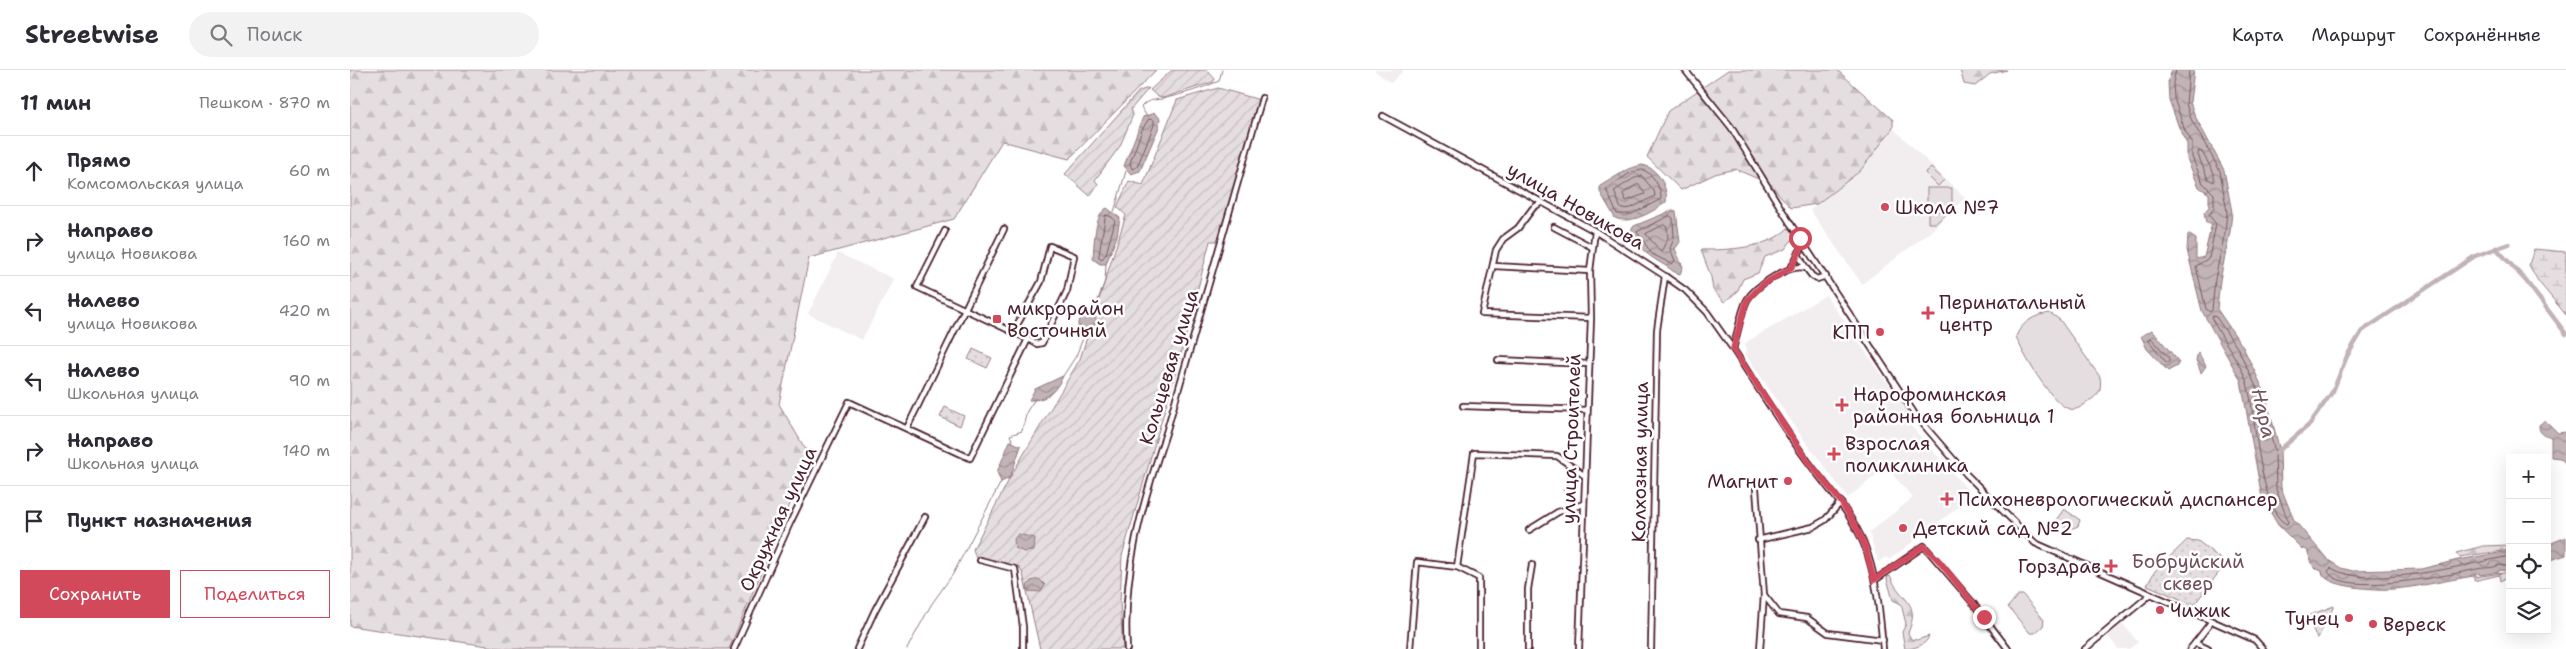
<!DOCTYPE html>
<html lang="ru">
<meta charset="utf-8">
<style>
body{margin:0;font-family:"Shantell Sans",sans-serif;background:#f2f2f3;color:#2b2b33}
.controls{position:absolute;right:15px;bottom:15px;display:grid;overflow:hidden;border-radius:0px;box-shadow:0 5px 20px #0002}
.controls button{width:45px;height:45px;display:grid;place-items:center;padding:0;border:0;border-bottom:1px solid #e1e1e2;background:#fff;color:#2b2b33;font:25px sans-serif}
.stop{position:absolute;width:15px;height:15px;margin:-11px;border:4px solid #d1495b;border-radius:50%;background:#fff}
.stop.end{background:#d1495b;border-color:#fff;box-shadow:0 1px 5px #0008}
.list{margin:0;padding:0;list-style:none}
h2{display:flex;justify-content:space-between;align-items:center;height:65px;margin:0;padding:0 20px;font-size:21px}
h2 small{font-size:16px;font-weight:400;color:#7c7c81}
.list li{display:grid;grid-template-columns:32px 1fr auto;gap:15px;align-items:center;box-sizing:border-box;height:70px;padding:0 20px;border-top:1px solid #e1e1e2}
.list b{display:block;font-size:19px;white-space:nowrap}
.list p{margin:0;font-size:16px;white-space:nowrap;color:#7c7c81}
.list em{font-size:16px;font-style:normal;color:#7c7c81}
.actions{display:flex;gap:10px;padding:15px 20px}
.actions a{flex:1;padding:11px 0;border:1px solid #d1495b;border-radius:0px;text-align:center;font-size:18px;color:#d1495b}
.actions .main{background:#d1495b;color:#fff}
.icon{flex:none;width:28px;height:28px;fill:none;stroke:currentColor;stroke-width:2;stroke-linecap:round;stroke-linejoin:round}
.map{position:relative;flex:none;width:2216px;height:579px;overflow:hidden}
header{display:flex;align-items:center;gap:30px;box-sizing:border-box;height:70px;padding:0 25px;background:#fff;border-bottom:1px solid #e1e1e2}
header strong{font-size:24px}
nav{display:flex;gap:28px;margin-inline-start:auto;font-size:18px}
.search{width:350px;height:45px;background:#f2f2f3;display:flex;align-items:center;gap:12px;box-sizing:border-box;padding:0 18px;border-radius:28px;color:#7c7c81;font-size:19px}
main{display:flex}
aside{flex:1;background:#fff}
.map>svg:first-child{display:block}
.built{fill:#f2eeef}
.grass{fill:url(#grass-dots);stroke:#987e86}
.forest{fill:url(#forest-firs);stroke:#987e86}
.wetland{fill:url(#wetland-marsh);stroke:#987e86}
.garden{fill:url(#garden-furrows);stroke:#987e86}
.pitch{fill:#e5dee0;stroke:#987e86}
.water{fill:url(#water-waves);stroke:#91787e}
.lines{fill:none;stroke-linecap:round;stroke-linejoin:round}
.shore{stroke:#7a5a63;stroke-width:1}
.stream{stroke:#91787e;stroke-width:1}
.canal{stroke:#c1b3b6;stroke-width:4.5}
.minor-casing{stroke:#4a1f2b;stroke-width:8}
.minor{stroke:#fff;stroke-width:4.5}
.route{stroke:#d1495b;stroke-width:6}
.poi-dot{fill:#d1495b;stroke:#fff;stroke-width:2}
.labels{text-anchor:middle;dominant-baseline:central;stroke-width:5;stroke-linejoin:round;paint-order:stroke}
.street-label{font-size:19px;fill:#4a1f2b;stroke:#fff}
.poi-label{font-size:19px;fill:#4a1f2b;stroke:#fff;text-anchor:start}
.park-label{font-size:19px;fill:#714f58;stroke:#fff}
.water-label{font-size:20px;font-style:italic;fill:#74535c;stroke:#fff}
</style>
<header>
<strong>Streetwise</strong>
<div class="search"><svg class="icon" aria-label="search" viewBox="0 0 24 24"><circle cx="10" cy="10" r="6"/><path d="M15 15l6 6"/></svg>Поиск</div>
<nav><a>Карта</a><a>Маршрут</a><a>Сохранённые</a></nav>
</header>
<main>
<aside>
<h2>11 мин<small>Пешком · 870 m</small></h2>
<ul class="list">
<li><svg class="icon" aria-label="ahead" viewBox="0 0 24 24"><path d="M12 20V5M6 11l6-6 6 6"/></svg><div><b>Прямо</b><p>Комсомольская улица</p></div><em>60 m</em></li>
<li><svg class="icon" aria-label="right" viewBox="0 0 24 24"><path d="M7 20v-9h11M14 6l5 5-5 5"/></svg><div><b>Направо</b><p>улица Новикова</p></div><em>160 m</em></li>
<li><svg class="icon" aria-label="left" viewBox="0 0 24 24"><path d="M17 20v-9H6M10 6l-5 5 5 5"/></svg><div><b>Налево</b><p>улица Новикова</p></div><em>420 m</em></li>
<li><svg class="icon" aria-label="left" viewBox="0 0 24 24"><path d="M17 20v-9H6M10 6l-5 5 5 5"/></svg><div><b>Налево</b><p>Школьная улица</p></div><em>90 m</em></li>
<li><svg class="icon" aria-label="right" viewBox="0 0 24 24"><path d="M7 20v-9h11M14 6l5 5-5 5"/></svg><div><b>Направо</b><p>Школьная улица</p></div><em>140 m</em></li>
<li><svg class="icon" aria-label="arrive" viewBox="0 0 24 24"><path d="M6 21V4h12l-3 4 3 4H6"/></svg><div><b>Пункт назначения</b></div></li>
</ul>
<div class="actions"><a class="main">Сохранить</a><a>Поделиться</a></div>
</aside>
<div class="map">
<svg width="2216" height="579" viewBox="0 0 2216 579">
<defs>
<pattern id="grass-dots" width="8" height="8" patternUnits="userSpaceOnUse" patternTransform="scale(1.25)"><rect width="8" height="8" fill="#e5dee0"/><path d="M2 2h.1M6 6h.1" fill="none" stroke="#c6bec0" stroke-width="1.8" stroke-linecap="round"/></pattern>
<pattern id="forest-firs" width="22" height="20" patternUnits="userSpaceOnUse" patternTransform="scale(1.25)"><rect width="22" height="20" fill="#e5dee0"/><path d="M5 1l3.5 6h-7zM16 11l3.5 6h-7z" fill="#c6bec0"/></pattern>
<pattern id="wetland-marsh" width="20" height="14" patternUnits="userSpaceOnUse" patternTransform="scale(1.25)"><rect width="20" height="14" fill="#e5dee0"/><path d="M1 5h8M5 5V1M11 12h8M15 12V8" fill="none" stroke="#c6bec0"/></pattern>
<pattern id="garden-furrows" width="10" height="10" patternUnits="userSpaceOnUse" patternTransform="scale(1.25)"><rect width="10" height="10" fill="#e5dee0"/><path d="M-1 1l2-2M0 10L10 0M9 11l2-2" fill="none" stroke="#c6bec0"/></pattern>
<pattern id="water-waves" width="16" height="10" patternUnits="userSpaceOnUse" patternTransform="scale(1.25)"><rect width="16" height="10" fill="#c1b3b6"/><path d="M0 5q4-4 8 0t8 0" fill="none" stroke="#9f9194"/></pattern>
</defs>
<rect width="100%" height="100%" fill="#fff"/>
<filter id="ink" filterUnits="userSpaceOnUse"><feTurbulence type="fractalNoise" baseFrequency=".02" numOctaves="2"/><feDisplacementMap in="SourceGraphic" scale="10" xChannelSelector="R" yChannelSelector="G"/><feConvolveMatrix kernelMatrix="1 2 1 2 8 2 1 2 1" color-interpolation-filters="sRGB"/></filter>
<g filter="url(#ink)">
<g class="built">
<polygon points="1024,0 1054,0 1041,13"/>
<polygon points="1543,58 1615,128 1580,162 1512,214 1460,140 1510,101"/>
<polygon points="488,183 544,209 512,270 458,244"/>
<polygon points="1476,225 1565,352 1561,356 1623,426 1539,490 1536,487 1528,492 1519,462 1563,428 1536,397 1498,428 1452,367 1396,285 1395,273"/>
<polygon points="1773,554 1788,572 1779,579 1768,579 1758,566"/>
</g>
<g class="grass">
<polygon points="623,279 642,288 637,298 618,289"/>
<polygon points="595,337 614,346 610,356 590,347"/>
<polygon points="1837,470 1848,471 1876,493 1844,535 1797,515 1805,501"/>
<polygon points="2160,502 2160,506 2150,511 2149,505 2124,511 2124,507"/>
<polygon points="1984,536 1968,568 1966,567 1957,546"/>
</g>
<g class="forest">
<polygon points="0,0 806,0 719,89 652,71 604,149 459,188 429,334 460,387 379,579 159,579 0,556"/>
<polygon points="1378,0 1487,0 1543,50 1543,58 1510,101 1467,134 1441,138 1420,114 1385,99 1365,104 1331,120 1297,87 1318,41"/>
<polygon points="1610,0 1657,0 1640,4 1625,16 1614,14"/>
<path d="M1438,158l7,8 -10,13 -20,8 -7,16 -15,6 -6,13 -13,10 -11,-12 -2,-13 -10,-27c26,0 67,-1 87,-22z"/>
<path d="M1714,439l16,11 -2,6c-9,5 -15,1 -22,-6z"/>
<polygon points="2160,475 2160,480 2109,487 2106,483 2133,476"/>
<path d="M1538,506l3,1c8,23 31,24 17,56l3,6 6,1 12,-4c-2,9 -16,13 -24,13l-3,-17 4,-8 -5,-20 -8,-4 -6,-21z"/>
</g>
<polygon class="wetland" points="2184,179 2216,182 2216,245 2188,211 2179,195"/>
<g class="garden">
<polygon points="822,0 857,0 865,9 863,12 813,28 808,27 800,20"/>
<polygon points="799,18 781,39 783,45 770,76 745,110 748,114 740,126 715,104 789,21"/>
<polygon points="868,18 910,30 870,171 860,171 833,277 772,486 770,532 773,579 690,579 673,504 669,497 626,489 623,479 662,404 730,289 776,145 767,137 779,111 793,115 827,30"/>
</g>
<g class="pitch">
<polygon points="1581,98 1594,110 1588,116 1575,103"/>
<rect x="1577" y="118" width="25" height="21"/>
<polygon points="1595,141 1595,145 1586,153 1578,153 1578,142"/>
<path d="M1700,243l10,7 40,57c2,14 -1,17 -12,25 -7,5 -13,10 -21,6 -16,-6 -46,-56 -51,-72 6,-14 20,-22 34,-23z"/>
<polygon points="1668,525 1673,525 1694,550 1693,556 1685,563 1680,563 1658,537"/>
</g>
<g class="water">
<path d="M1822,0h22l-4,32 5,14 29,54 8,42 -2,20 -10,48 -3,29 26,38 22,46 15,58 1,37 13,32 34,40 13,8 12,3 68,-2 37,-9 52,-9v20l-11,-1v2l-19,3 -1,-2 -5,3c-27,4 -54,11 -81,13 -14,1 -71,-1 -71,-18l-8,-3 -7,-18 -6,-2 -23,-23 -16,-27 -21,-117 -39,-70 -15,-61 1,-16 8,5v20l8,-2 8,-34h-6l-2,-11 5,-5v-13l-10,-7 -12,-28v-15l-6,-11 -12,-33 -1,-18z"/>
<polygon points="804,43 810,48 809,57 790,101 781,104 774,96 793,47"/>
<path d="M1292,95c15,2 27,23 24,37 -13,10 -35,23 -51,16l-15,-26v-6l28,-17z"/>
<path d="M757,138l13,10 -3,18 -11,28h-6l-7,-5c1,-13 1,-45 14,-51z"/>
<path d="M1323,140l3,1 4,31 -5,7 8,18 -3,7c-6,-1 -8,-4 -14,-8 -16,-9 -30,-18 -35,-36l3,-4z"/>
<polygon points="737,243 745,247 748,253 739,263 731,264 728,262 728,252"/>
<polygon points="1802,260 1829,292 1827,296 1818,301 1797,279 1791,266"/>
<polygon points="1848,282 1856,296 1851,303 1846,290"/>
<path d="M713,306c-7,15 -16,25 -34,24l6,-11z"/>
<path d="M2195,350l13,13 8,-1v32l-6,-6 -9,-1v-20c-7,-3 -12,-2 -12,-12z"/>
<polygon points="660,371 671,376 660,408 651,412 647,402"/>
<polygon points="1220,401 1226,405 1213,421"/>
<polygon points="668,464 685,468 684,481 674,482 665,478 664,469"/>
<polygon points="2216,467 2216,485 2197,491 2197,475"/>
<polygon points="689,509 695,515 691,522 678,521 677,516 681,511"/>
</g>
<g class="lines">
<g class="shore">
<polyline points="1826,0 1823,13 1824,28 1835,61 1842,72 1842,87 1853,113 1864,124 1864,138 1859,145 1866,154 1859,188 1846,196 1856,239 1860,242 1862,240 1865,209 1875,162 1877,142 1870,101 1841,49 1836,34 1839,0"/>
<polygon points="799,49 804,50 804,55 787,97 782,99 780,93 792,60"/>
<polygon points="1849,81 1852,82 1864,103 1864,112 1858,109 1848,85"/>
<path d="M1293,100c11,4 18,18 18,29l-29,15h-15l-11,-25 24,-16z"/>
<polygon points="1292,106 1304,121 1305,126 1281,138 1271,139 1264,121 1283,109"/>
<polygon points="1289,114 1295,124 1276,131 1273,124"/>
<polygon points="756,145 762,147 765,151 756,184 752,189 749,187"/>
<polygon points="1320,146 1323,148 1324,169 1320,178 1325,191 1322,194 1302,184 1287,162"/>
<polygon points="1314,155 1317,157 1318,168 1311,182 1296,164"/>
<path d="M1863,246l3,1 22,32 22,46 15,57 1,37 12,32 -1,3c-28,-10 -31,-116 -41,-144 -8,-21 -24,-41 -34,-61z"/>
<polygon points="1801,268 1819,288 1819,292 1816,292 1799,271"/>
<path d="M2160,486c-44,8 -141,35 -179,12l-3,3c11,27 126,3 149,-2 8,-2 14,0 22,-4l11,2"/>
</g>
<g class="stream">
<path d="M796,45l-5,-8c8,-9 14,-6 25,-9 18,-4 37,-10 53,-17l3,-11"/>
<polyline points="764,142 776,101"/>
<polyline points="742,246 755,211 756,194"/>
<polyline points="713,306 726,286 735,263"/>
<polyline points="663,372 660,365 672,361 677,341 685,329"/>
<polyline points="557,579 581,535 603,504 651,412"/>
</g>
<g class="canal">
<polyline points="2146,178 2176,211 2216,264"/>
<polyline points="1926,383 1959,355 1983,321 1997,286 2012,261 2125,186 2159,174"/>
</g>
<defs>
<g id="minor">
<polyline points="1335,0 1381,57 1440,153 1566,346 1617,405 1685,473 1905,570 1913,579"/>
<polyline points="1033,46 1245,161 1315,206 1335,220 1357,242 1383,279"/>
<polyline points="1192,132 1183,138 1168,158 1153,169 1146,180 1132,244 1241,248"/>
<polyline points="1204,157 1242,177"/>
<polyline points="1448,184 1456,198"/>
<polyline points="1144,196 1240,201"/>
<polyline points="1441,198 1452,177 1455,175"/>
<path d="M1476,206l-9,3 -5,-3 -6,-8c-16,-5 -51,18 -59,32 -7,14 -9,33 -14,49 24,37 47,75 74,111 20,28 44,52 57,84 13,33 16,70 19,105"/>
<polyline points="663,262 691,212 700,176 724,186 717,221 692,273 687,274 678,269"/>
<polyline points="1148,290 1239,294"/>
<polyline points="1113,336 1237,340"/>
<polyline points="557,358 654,159"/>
<polyline points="1406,418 1414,525 1410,579"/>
<polyline points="1179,460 1208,442 1234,434"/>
<polyline points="1408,470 1463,457 1475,450 1491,432"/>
<polyline points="630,490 665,499 673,557 673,579"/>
<polyline points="1107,497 1124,383 1207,386 1235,406"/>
<polyline points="1525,510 1574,476 1623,533 1658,579"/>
<polyline points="1414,525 1429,544 1457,548 1478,563 1533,570"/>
<polyline points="384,579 440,453 499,332 620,388 678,269 567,217 595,161"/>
<polyline points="507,579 525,540 575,447"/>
<path d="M777,579c-5,-76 15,-145 39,-216l96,-335"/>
<polyline points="1060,579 1067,492 1107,497 1129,508 1129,579"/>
<polyline points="1178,579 1178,519 1182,495"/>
<polyline points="1229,579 1241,248 1240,201 1245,161"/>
<polyline points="1301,579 1307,260 1315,206"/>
<polyline points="1735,579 1801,524"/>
<polyline points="1840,579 1845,573"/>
<polyline points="1858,579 1845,573 1862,551"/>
</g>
</defs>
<use href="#minor" class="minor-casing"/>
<use href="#minor" class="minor"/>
</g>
</g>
<g class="lines" filter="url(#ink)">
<polyline class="route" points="1450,168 1456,175 1452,177 1441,198 1413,214 1397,230 1383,279 1457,390 1491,432 1506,457 1515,476 1524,510 1574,476 1589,491 1634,547"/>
</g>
<g class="poi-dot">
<circle cx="1535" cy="137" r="5"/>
<path d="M1575.5 235.5h5v5h5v5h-5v5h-5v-5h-5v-5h5z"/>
<rect x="642" y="244" width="10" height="10" rx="2.5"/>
<circle cx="1530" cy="262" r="5"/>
<path d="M1489.5 327.5h5v5h5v5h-5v5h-5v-5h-5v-5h5z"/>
<path d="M1481.5 376.5h5v5h5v5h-5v5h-5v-5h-5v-5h5z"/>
<circle cx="1438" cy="411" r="5"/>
<path d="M1594.5 421.5h5v5h5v5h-5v5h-5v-5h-5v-5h5z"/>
<circle cx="1553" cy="458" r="5"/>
<path d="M1758.5 488.5h5v5h5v5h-5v5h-5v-5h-5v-5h5z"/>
<circle cx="1810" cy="540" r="5"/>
<circle cx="1999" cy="548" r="5"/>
<circle cx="2023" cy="554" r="5"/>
</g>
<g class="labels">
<g class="street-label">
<text transform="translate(1226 136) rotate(30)">улица Новикова</text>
<text transform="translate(819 297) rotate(-73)">Кольцевая улица</text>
<text transform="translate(1221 369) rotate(-88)">улица Строителей</text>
<text transform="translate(1290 392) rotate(-89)">Колхозная улица</text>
<text transform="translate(428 449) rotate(-65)">Окружная улица</text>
</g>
<g class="poi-label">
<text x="1545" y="137">Школа №7</text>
<text x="1589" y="232">Перинатальный<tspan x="1589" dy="22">центр</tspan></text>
<text x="657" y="238">микрорайон<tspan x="657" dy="22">Восточный</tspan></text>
<text x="1520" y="262" text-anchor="end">КПП</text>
<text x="1503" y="324">Нарофоминская<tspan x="1503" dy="22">районная больница 1</tspan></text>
<text x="1495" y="373">Взрослая<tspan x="1495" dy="22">поликлиника</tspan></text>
<text x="1428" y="411" text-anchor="end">Магнит</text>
<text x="1608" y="429">Психоневрологический диспансер</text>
<text x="1563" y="458">Детский сад №2</text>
<text x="1751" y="496" text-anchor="end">Горздрав</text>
<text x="1820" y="540">Чижик</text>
<text x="1989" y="548" text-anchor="end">Тунец</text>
<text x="2033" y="554">Вереcк</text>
</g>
<g class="park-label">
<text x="1838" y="491">Бобруйский<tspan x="1838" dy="22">сквер</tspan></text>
</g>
<g class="water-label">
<text transform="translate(1914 343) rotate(77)">Нара</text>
</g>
</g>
</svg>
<div class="controls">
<button>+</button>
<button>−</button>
<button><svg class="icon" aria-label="locate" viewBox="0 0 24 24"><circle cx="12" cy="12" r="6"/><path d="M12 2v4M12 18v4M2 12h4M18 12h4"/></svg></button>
<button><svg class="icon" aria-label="layers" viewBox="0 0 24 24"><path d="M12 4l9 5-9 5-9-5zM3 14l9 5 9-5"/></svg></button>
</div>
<div class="stop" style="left:1450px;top:168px"></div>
<div class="stop end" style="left:1634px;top:547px"></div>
</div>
</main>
